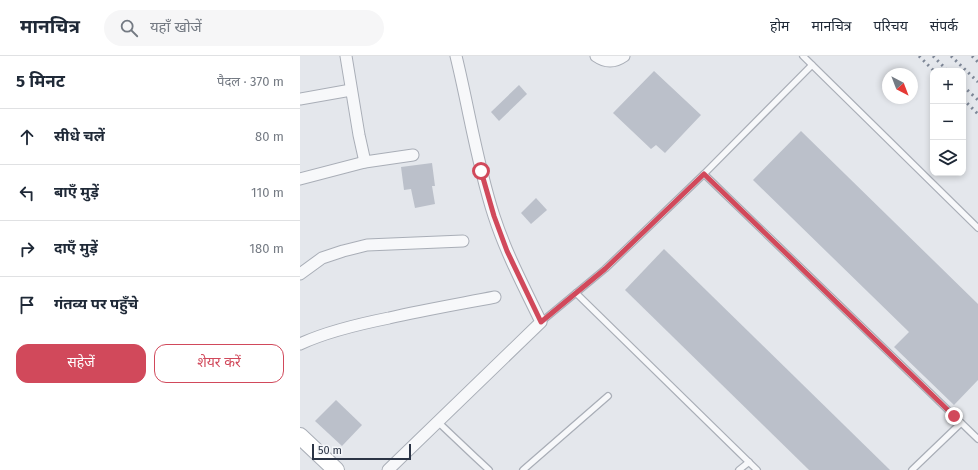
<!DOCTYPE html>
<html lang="hi">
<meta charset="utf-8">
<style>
body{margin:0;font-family:"Fira Sans","Noto Sans Devanagari",sans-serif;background:#f6f6f7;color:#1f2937}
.controls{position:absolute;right:12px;top:12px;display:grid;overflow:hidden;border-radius:8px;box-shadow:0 2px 6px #0003}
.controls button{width:36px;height:36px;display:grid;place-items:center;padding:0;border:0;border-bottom:1px solid #e0e1e3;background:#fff;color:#1f2937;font:20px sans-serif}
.compass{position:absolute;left:582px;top:12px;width:36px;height:36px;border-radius:50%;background:#fff;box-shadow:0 2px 6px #0003;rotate:138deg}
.scale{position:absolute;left:12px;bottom:10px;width:99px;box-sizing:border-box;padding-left:4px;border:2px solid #2b3445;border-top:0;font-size:11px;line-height:14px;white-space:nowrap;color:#2b3445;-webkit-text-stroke:3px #f4f6f9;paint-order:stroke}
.stop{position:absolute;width:12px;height:12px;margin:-9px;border:3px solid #d1495b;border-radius:50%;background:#fff}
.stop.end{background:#d1495b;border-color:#fff;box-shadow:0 1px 4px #0008}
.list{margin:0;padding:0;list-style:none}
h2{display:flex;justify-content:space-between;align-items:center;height:52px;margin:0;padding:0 16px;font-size:17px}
h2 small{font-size:13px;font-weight:400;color:#747a83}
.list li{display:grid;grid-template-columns:26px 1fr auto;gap:12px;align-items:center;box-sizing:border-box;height:56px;padding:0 16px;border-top:1px solid #e0e1e3}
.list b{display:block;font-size:15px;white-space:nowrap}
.list em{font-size:13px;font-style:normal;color:#747a83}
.actions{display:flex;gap:8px;padding:12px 16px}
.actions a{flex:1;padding:9px 0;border:1px solid #d1495b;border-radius:12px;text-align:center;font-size:14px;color:#d1495b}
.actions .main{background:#d1495b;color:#fff}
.icon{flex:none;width:22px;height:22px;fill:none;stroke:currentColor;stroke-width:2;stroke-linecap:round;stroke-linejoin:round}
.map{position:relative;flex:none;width:678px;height:414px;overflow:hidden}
header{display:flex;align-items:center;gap:24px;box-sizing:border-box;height:56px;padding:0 20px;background:#fff;border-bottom:1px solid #e0e1e3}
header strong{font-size:19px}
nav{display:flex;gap:22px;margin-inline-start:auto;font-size:14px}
.search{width:280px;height:36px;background:#f6f6f7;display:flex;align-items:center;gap:10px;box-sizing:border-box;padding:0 14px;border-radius:22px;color:#747a83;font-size:15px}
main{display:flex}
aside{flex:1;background:#fff}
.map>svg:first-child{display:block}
.building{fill:#bbc0ca}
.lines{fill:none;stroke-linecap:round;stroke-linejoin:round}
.service-casing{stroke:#a9aeb7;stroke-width:8}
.minor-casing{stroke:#a9aeb7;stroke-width:13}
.secondary-casing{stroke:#a9aeb7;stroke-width:18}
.service{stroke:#f7f8fa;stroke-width:5.5}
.minor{stroke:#f7f8fa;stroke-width:11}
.secondary{stroke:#fff;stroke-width:16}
.rail{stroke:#7d8696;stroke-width:3;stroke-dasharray:2 4;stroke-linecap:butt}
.route{stroke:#d1495b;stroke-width:5}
</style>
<header>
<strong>मानचित्र</strong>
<div class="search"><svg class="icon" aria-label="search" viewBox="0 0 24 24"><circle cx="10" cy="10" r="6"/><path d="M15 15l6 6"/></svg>यहाँ खोजें</div>
<nav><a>होम</a><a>मानचित्र</a><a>परिचय</a><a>संपर्क</a></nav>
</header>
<main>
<aside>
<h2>5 मिनट<small>पैदल · 370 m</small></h2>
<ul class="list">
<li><svg class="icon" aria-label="ahead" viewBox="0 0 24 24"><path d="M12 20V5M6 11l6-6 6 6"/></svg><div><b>सीधे चलें</b></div><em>80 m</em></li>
<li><svg class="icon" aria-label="left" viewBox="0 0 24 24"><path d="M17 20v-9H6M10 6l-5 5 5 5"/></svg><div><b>बाएँ मुड़ें</b></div><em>110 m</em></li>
<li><svg class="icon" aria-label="right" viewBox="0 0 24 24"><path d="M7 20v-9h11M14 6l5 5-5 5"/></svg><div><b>दाएँ मुड़ें</b></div><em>180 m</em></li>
<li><svg class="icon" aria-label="arrive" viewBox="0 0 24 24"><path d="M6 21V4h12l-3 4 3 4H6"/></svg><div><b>गंतव्य पर पहुँचे</b></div></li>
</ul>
<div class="actions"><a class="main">सहेजें</a><a>शेयर करें</a></div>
</aside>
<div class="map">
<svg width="678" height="414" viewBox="0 0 678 414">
<rect width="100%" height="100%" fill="#e4e7ec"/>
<g class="building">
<polygon points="354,15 401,59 365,97 356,89 351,93 313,57"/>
<polygon points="219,29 227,38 199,65 191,56"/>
<polygon points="501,75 678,248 678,324 654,349 594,291 609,276 453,124"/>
<polygon points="132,107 135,130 132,130 135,148 115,152 111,133 104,134 101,111"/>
<polygon points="236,142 247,154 231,168 221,157"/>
<polygon points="364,193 590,414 509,414 325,234"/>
<polygon points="36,344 62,369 42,390 15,365"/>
</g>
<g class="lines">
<defs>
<g id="service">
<polyline points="503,0 678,172"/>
<polyline points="404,118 678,383"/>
<polyline points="276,237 457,414"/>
<polyline points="241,266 305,213 404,118 512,9"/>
<polyline points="138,366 175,401 189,414"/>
<polyline points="223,414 308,340"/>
<polyline points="439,414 449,406"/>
<polyline points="612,414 661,367"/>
</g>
<g id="minor">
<polyline points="46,0 59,79 65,106"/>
<path d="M296,0c10,7 18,7 28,0"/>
<polyline points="0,43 51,34"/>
<polyline points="0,123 65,106 113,99"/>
<polyline points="0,218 22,202 43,195 67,189 163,185"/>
<path d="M0,288c28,-13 59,-20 89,-26 35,-8 70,-14 106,-21"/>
<path d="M88,414l153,-148c-17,-35 -35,-69 -47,-106 -17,-52 -25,-107 -38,-160"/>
</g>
<polyline id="secondary" points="0,380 36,414"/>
</defs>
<use href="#service" class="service-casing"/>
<use href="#minor" class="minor-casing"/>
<use href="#secondary" class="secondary-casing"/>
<use href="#service" class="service"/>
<use href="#minor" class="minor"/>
<use href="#secondary" class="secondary"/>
<g class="rail">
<polyline points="619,0 634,15"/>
<polyline points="633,0 648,15"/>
<polyline points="651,0 678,26"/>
<polyline points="672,0 678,6"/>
<polyline points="663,30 678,44"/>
<polyline points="663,43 678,58"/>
</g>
</g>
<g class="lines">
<polyline class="route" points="181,115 194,160 207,195 241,266 305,213 404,118 654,360"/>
</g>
</svg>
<div class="controls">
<button>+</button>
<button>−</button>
<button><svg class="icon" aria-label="layers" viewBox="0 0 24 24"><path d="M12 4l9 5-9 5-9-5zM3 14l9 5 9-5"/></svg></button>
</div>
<svg class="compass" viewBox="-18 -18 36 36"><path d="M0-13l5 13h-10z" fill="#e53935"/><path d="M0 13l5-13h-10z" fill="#747a83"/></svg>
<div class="scale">50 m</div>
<div class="stop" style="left:181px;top:115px"></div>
<div class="stop end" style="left:654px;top:360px"></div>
</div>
</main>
